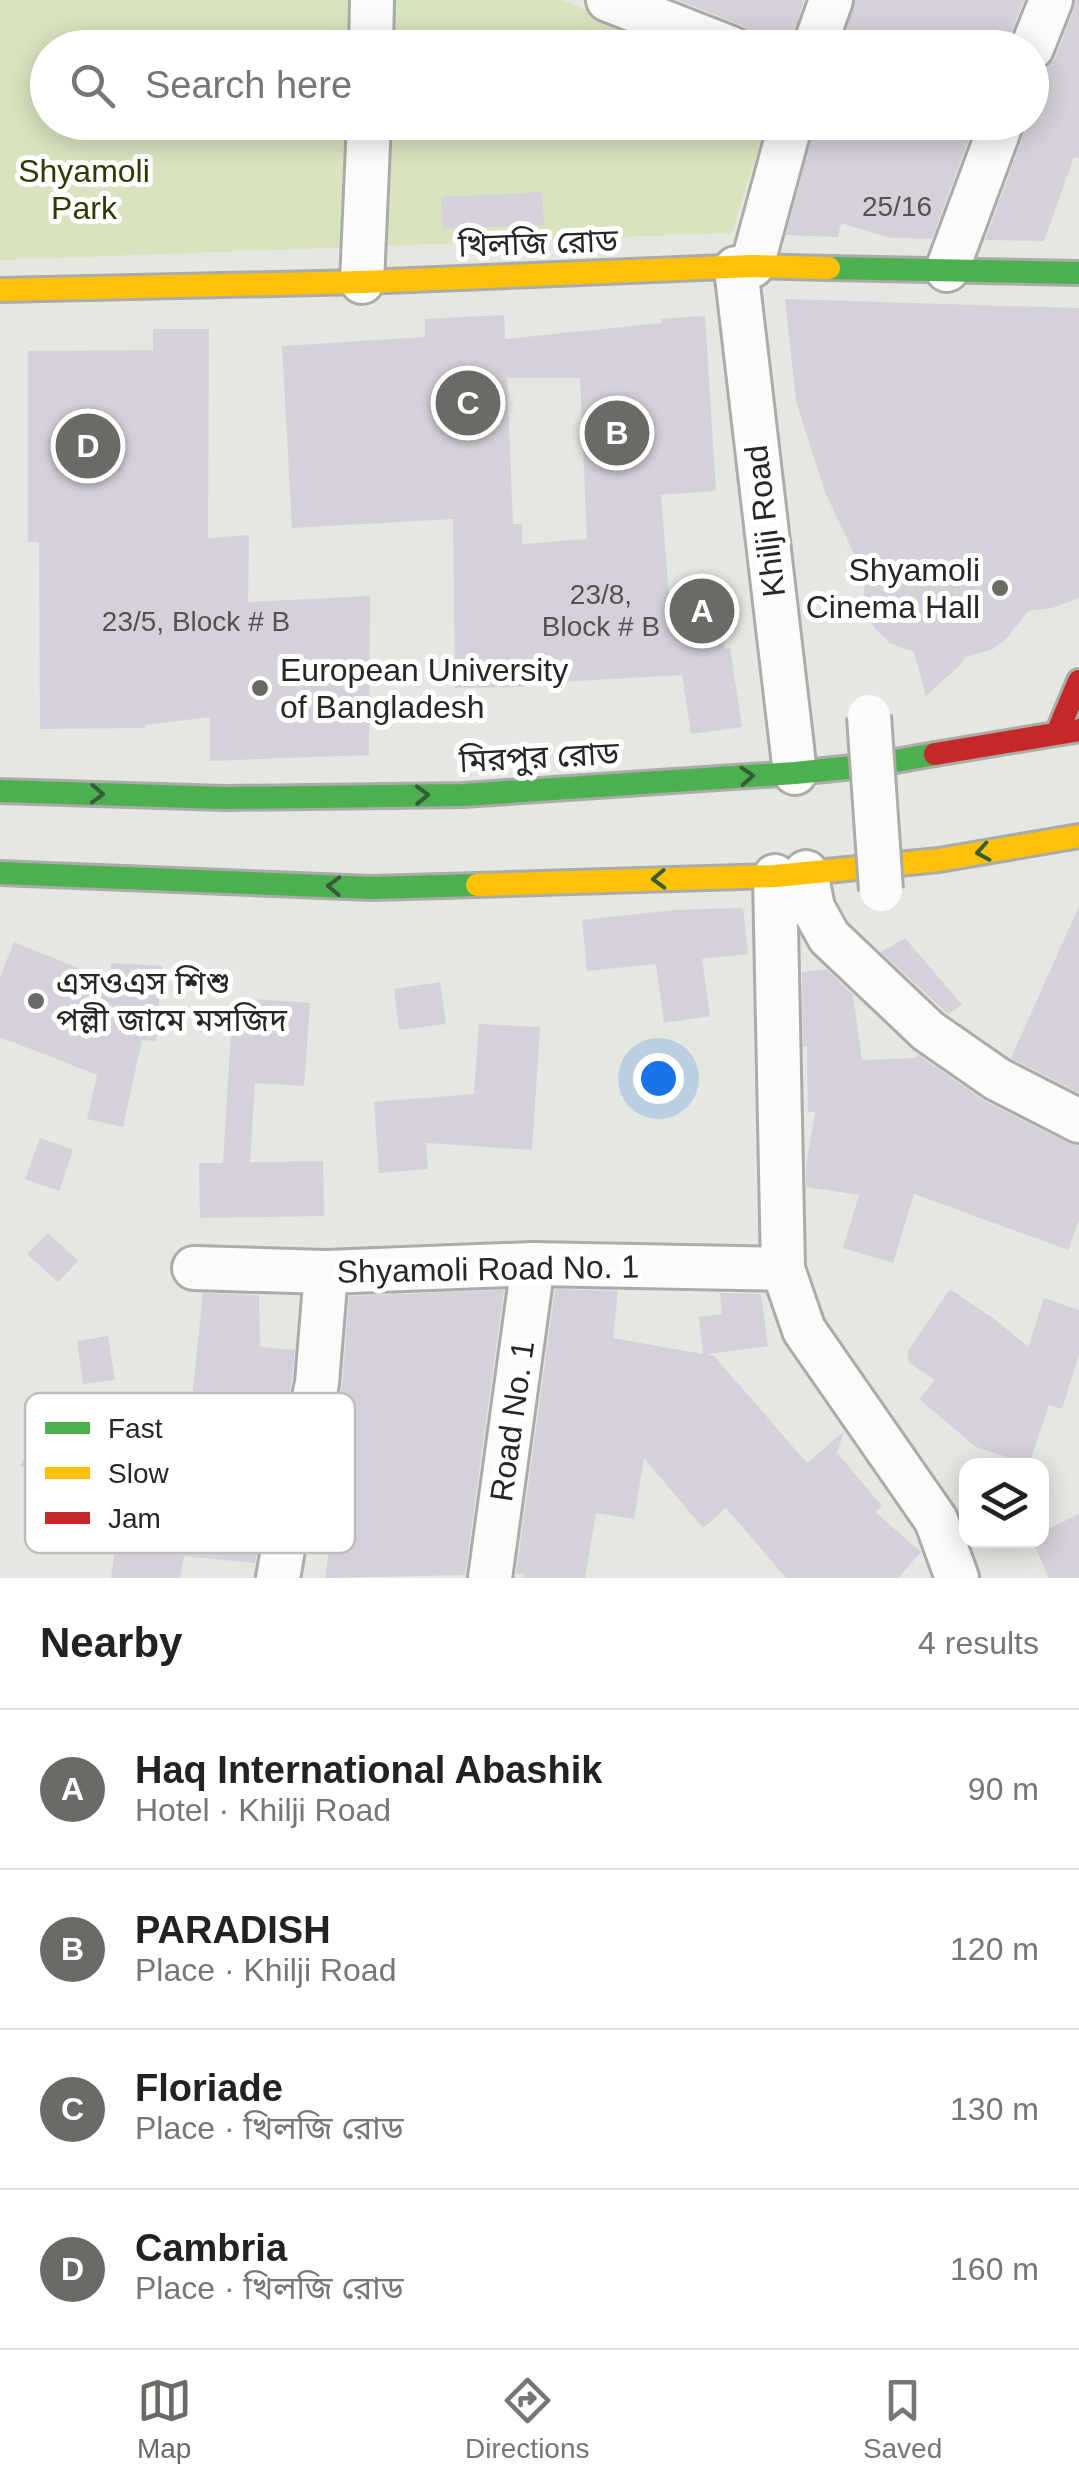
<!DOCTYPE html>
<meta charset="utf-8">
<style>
body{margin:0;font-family:Helvetica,"Noto Sans Bengali",sans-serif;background:#f6f6f6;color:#222}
.controls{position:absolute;right:30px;bottom:30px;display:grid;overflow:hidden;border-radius:20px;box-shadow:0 5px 25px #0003}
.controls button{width:90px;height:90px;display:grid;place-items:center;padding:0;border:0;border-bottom:2px solid #e0e0e0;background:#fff;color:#222;font:50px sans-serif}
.you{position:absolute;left:658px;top:1078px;width:35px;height:35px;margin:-25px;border:8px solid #fff;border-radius:50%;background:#1a73e8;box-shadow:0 0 0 15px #1a73e833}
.badge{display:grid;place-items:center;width:65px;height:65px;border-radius:50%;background:#6a6b66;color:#fff;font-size:32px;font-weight:700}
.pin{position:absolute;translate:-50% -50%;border:5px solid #fff;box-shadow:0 2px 10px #0006}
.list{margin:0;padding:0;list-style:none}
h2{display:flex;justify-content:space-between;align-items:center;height:130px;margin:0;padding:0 40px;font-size:42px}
h2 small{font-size:32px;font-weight:400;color:#767676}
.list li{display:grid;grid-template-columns:65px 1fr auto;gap:30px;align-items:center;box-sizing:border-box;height:160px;padding:0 40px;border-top:2px solid #e0e0e0}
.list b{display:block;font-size:38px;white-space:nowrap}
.list p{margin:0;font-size:32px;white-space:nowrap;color:#767676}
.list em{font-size:32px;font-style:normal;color:#767676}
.icon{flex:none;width:55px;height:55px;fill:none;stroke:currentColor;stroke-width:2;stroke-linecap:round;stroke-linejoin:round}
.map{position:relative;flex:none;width:1079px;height:1578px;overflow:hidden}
.search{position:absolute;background:#fff;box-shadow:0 5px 25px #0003;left:30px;right:30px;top:30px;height:110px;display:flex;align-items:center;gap:25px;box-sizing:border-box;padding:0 35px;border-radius:55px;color:#767676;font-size:38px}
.sheet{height:770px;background:#fff}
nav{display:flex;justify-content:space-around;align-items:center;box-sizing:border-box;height:140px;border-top:2px solid #e0e0e0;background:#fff;font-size:28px;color:#767676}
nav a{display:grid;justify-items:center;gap:5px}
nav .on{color:#6a6b66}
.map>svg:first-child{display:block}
.green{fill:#d8e3bf}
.building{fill:#d6d0da;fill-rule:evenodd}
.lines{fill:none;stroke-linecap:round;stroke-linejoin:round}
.street-casing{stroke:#abaca8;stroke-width:48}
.fast-casing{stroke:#abaca8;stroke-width:28}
.slow-casing{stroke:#abaca8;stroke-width:28}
.jam-casing{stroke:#abaca8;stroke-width:28}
.street{stroke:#fbfbfa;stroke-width:42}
.fast{stroke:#4caf50;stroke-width:22}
.slow{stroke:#ffc107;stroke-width:22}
.jam{stroke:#c62828;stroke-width:22}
.street-bridge-casing{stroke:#abaca8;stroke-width:48;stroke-linecap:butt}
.street-bridge{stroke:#fbfbfa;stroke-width:42}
.oneway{stroke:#365e36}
.poi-dot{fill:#6a6b66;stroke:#fff;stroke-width:4}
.labels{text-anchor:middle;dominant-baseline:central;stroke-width:10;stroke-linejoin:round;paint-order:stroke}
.number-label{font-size:28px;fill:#535252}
.park-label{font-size:32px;fill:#2f3b01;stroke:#fff}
.street-label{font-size:32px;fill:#272824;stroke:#fff}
.poi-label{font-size:32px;fill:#272824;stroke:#fff;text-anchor:start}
.key{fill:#fff;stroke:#bebebd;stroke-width:2.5}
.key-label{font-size:28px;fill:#272824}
</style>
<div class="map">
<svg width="1079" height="1578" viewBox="0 0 1079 1578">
<rect width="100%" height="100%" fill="#e5e7e1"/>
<polygon class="green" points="0,0 560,0 686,47 48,48 48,122 766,123 732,233 0,260"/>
<g class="building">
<polygon points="677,0 804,0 790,48 756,46 751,33 741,25"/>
<polygon points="855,0 1024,0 1009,39 1008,48 841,48"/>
<polygon points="1075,0 1079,0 1079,159 1074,157 1044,241 985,240 1025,131 1026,122 1032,122 1032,72 1047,68 1055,58 1074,9"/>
<polygon points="815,122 975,122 932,239 891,238 841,223 838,237 786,235"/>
<polygon points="542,192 544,225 443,229 441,197"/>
<polygon points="785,299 1079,308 1079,598 1052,608 1028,611 1007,638 993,649 965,657 961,664 926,696 914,652 890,643 874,627 863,606 865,577 825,492 796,401"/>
<path d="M504,315l1,24 156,-16v-4l44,-3 11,175 -55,4 8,100 49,-7 7,61 5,-1 12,79 -51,7 -9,-59 -158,9v3l-69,1 -2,-169 -161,9 -10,-182 143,-9v-18zM507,378h73l7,161 -65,5v-20h-9z"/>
<polygon points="153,329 209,329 208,538 249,535 248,602 370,596 369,755 210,761 210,717 145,725 145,728 40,729 39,542 28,542 28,351 153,350"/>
<polygon points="1079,906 1079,1093 1011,1058"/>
<polygon points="743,908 748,954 702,959 710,1016 664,1023 656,964 587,971 582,920 674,910"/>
<polygon points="905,938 962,1005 948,1014 881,952"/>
<polygon points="14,942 110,981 111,963 162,966 156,1041 142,1040 123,1127 87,1119 97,1075 0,1037 0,977"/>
<polygon points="826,969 853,995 862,1060 916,1058 917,1054 985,1101 1068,1143 1079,1146 1079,1220 1068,1250 914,1194 893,1263 843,1248 859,1195 806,1187 806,1166 815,1112 808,1112 807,1046 803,1047 802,972"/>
<polygon points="440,982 446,1024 399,1030 394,989"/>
<polygon points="250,999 310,1003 304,1086 255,1083 250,1162 323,1161 324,1216 200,1218 199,1163 223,1163 232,1015 249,1017"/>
<polygon points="479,1024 540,1027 532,1150 426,1143 428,1169 379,1173 374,1102 474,1094"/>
<polygon points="40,1138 73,1150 59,1191 25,1179"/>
<polygon points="48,1233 78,1261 58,1282 27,1254"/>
<polygon points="555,1289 618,1291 613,1338 703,1354 699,1317 722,1314 720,1293 761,1294 768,1346 708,1354 714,1356 807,1463 844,1431 836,1456 838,1454 882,1506 875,1512 921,1552 898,1578 786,1578 726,1508 703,1528 644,1458 634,1519 596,1513 585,1578 523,1578 524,1574 516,1574"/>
<polygon points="950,1289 997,1321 1028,1347 1044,1298 1079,1310 1079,1355 1062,1409 1049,1405 1029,1464 976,1447 919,1399 935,1380 908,1362 908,1351"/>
<polygon points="504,1290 465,1575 325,1578 342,1451 328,1450 342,1385 349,1296"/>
<polygon points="203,1293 259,1295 260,1347 295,1350 292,1379 255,1563 184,1556 180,1578 111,1578 130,1446 172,1449 186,1456"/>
<polygon points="108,1336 115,1380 83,1384 77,1341"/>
<polygon points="86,1402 114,1418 45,1530 26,1519 46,1481 20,1465 40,1432 63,1446"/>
<polygon points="1079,1514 1079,1578 1049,1578 1032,1540 1042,1540 1042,1532"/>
</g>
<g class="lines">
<defs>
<g id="street">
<polyline points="608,0 731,48"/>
<polyline points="371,48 372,0"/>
<polyline points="814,48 831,0"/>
<polyline points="1032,48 1051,0"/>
<polyline points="752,266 791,122"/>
<polyline points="736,268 795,773"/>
<polyline points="947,270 1002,122"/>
<polyline points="362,282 369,122"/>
<polyline points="806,872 813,908 829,937 928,1031 997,1079 1079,1121"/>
<polyline points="775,876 783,1269"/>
<polyline points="194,1268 326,1272 533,1264 783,1269 804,1330 936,1520 957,1578"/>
<polyline points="278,1578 291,1504 317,1383 326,1272"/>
<polyline points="490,1578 533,1264"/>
</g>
<g id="fast">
<polyline points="829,268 1079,273"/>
<polyline points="0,791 225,798 463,795 795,773 873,765 935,754"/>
<polyline points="0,873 372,888 477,885"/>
</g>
<g id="slow">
<polyline points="0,290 362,282 752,266 829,268"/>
<polyline points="477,885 775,876 939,860 1079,836"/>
</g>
<g id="jam">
<polyline points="1057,733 1079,681"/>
<polyline points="935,754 1079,730"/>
</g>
</defs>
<use href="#street" class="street-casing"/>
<use href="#fast" class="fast-casing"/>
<use href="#slow" class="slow-casing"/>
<use href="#jam" class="jam-casing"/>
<use href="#street" class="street"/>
<use href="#fast" class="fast"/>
<use href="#slow" class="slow"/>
<use href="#jam" class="jam"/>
<defs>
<polyline id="street-bridge" points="869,716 881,890"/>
</defs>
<use href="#street-bridge" class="street-bridge-casing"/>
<use href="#street-bridge" class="street-bridge"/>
</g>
<defs><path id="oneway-chevron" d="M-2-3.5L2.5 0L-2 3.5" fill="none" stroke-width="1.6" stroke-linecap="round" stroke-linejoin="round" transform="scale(2.5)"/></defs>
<g class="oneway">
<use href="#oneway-chevron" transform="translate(747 776) rotate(-4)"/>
<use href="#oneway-chevron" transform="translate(97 794) rotate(2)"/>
<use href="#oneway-chevron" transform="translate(422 795) rotate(-1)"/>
<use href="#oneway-chevron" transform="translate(983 852) rotate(170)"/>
<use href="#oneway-chevron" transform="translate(659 879) rotate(178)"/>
<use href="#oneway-chevron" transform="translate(334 886) rotate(-178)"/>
</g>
<g class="poi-dot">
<circle cx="1000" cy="588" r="10"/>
<circle cx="260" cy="688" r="10"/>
<circle cx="36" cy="1001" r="10"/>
</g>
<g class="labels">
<g class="number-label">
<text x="897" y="206">25/16</text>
<text x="601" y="594">23/8,<tspan x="601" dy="32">Block # B</tspan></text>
<text x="196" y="621">23/5, Block # B</text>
</g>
<g class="park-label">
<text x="84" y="171">Shyamoli<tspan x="84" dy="37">Park</tspan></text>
</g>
<g class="street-label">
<text transform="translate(538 243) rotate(-2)">খিলজি রোড</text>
<text transform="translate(765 521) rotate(-97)">Khilji Road</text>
<text transform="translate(539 757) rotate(-3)">মিরপুর রোড</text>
<text transform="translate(488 1269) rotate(-1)">Shyamoli Road No. 1</text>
<text transform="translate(512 1421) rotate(-82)">Road No. 1</text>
</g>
<g class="poi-label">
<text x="980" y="570" text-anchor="end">Shyamoli<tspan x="980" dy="37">Cinema Hall</tspan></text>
<text x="280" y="670">European University<tspan x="280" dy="37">of Bangladesh</tspan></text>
<text x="56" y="983">এসওএস শিশু<tspan x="56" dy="37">পল্লী জামে মসজিদ</tspan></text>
</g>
</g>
<rect x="25" y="1393" width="330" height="160" rx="15" class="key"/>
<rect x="45" y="1422" width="45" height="12" fill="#4caf50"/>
<rect x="45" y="1467" width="45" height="12" fill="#ffc107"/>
<rect x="45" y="1512" width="45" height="12" fill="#c62828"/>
<g class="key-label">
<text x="108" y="1438">Fast</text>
<text x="108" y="1483">Slow</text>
<text x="108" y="1528">Jam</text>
</g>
</svg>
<div class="controls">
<button><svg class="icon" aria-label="layers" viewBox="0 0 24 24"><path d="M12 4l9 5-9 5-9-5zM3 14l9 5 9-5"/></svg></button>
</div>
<div class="you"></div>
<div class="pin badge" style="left:702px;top:611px">A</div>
<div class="pin badge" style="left:617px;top:433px">B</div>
<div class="pin badge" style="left:468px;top:403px">C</div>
<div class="pin badge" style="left:88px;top:446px">D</div>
<div class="search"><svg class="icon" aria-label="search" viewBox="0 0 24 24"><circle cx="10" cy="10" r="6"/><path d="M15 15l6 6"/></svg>Search here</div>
</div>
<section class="sheet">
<h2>Nearby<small>4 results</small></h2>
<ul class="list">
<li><span class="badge">A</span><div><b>Haq International Abashik</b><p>Hotel · Khilji Road</p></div><em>90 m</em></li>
<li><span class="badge">B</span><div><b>PARADISH</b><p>Place · Khilji Road</p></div><em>120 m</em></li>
<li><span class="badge">C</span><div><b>Floriade</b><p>Place · খিলজি রোড</p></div><em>130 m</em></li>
<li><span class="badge">D</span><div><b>Cambria</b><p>Place · খিলজি রোড</p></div><em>160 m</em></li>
</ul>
</section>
<nav>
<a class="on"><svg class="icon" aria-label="map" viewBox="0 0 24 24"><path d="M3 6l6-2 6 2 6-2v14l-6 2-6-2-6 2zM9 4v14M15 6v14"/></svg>Map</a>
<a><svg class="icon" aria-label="directions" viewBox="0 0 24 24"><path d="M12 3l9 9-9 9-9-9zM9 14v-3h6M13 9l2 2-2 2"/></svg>Directions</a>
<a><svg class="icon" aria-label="saved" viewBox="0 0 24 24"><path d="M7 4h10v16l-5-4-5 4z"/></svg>Saved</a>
</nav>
